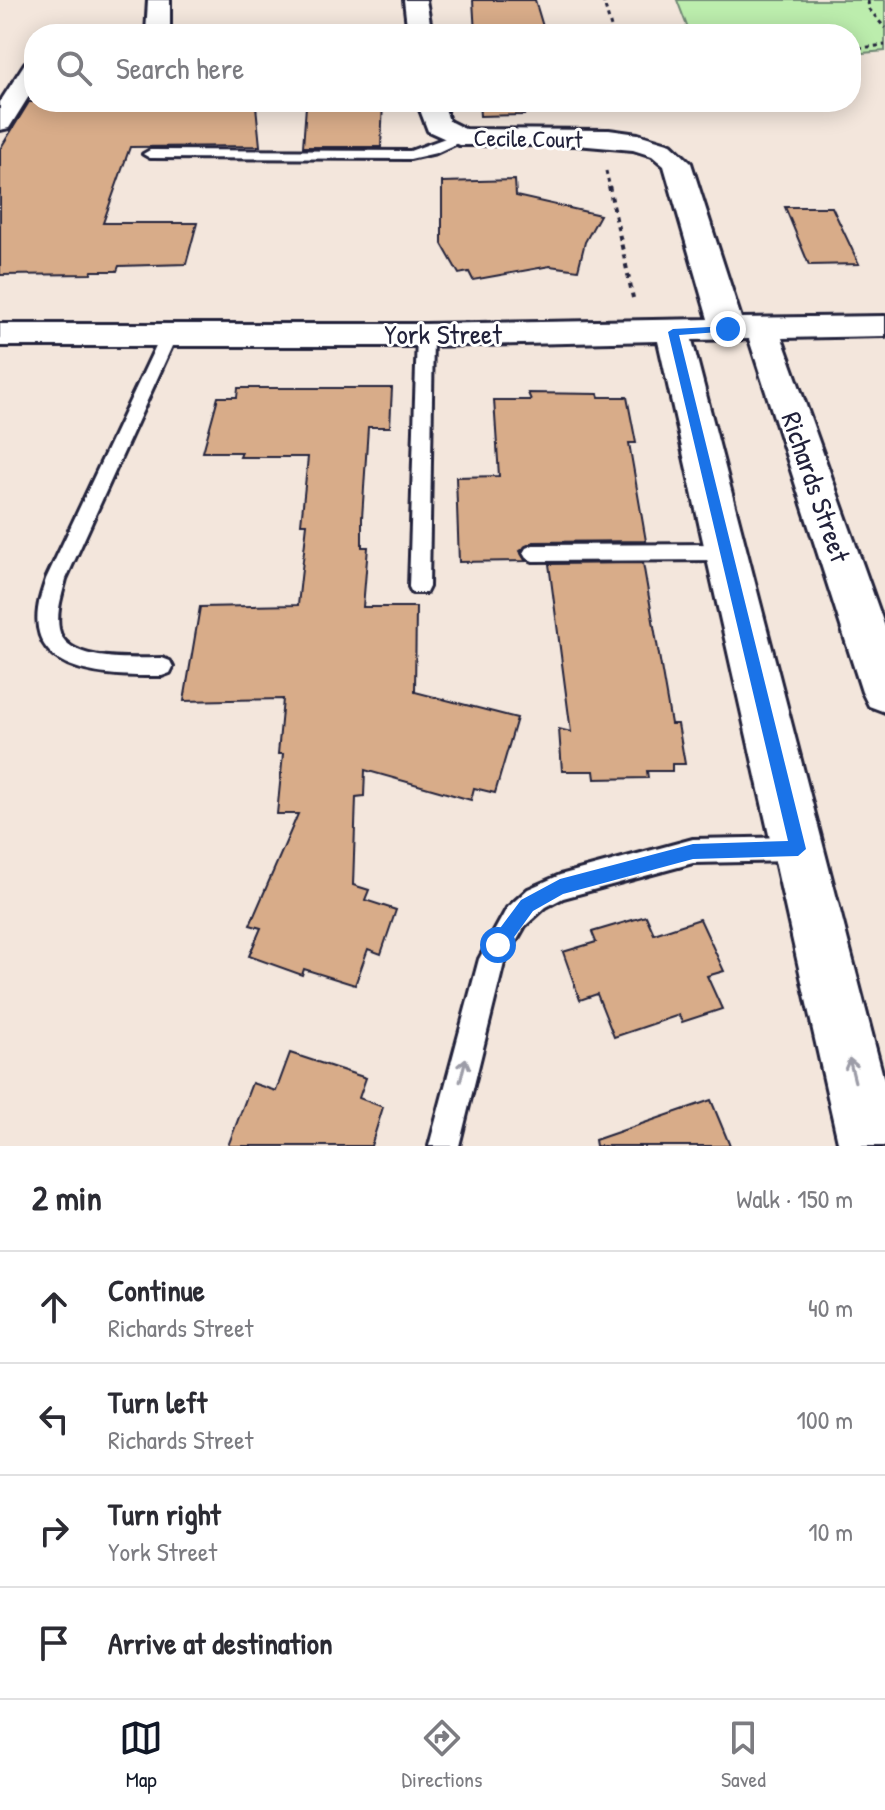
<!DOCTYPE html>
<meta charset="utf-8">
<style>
body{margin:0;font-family:"Patrick Hand",sans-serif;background:#f2f2f3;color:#2b2b33}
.stop{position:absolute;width:24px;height:24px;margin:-18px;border:6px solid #1a73e8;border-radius:50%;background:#fff}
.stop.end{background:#1a73e8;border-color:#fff;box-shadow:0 2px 8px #0008}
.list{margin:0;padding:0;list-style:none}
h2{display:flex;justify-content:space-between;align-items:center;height:104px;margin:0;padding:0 32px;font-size:34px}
h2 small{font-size:26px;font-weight:400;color:#7c7c81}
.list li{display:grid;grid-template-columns:52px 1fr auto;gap:24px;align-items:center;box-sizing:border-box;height:112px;padding:0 32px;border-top:2px solid #e1e1e2}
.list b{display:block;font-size:30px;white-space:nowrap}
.list p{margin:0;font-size:26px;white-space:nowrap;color:#7c7c81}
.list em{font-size:26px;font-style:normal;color:#7c7c81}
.icon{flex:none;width:44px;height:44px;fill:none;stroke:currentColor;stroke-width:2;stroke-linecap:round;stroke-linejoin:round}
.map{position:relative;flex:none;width:885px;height:1146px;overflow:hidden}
.search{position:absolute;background:#fff;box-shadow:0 4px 20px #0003;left:24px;right:24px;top:24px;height:88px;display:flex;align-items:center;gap:20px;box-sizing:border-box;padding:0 28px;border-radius:32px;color:#7c7c81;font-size:30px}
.sheet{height:552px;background:#fff}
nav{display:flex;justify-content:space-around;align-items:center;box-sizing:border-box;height:112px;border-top:2px solid #e1e1e2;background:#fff;font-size:22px;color:#7c7c81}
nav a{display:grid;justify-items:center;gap:4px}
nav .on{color:#111827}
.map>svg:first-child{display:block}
.green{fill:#bcedad;stroke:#6f8874;stroke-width:2}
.building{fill:#d8ac89;stroke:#22223b;stroke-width:2}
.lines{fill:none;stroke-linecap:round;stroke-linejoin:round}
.service-casing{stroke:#22223b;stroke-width:6}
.minor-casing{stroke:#22223b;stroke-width:6}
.path-far1{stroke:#22223b;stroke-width:3;stroke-dasharray:4 4;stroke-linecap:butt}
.path{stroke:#22223b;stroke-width:4;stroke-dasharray:5 5;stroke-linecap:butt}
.service{fill:#fff;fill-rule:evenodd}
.minor{fill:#fff;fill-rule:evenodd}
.oneway{stroke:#9c9ca7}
.route{fill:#1a73e8}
.labels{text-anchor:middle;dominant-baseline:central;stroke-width:6;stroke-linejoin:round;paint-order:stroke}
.far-street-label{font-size:24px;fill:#22223b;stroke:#fff}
.street-label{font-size:28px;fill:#22223b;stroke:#fff}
</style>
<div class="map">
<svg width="885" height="1146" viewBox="0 0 885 1146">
<rect width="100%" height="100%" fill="#f3e6dc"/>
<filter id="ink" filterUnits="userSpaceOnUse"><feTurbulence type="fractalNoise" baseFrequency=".0125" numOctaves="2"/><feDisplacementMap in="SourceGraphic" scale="16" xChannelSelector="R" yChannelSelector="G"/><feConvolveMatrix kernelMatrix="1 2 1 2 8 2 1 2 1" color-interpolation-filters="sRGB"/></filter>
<g filter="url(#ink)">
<polygon class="green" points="677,0 885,0 885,51 851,54 851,34 690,34"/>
<g class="building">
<polygon points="473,0 535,0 544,30 559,30 561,34 475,34"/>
<polygon points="29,102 98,102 96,107 256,106 260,146 130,147 103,223 197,223 186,264 119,266 117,271 92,271 91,274 0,275 0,149"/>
<polygon points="313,102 383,102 381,147 303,147 306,106 313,106"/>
<polygon points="479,102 580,102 581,109 523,111 524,115 480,116"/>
<polygon points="515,180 516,196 600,215 585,242 578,270 550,266 473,280 469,272 459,274 442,244 442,182"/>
<polygon points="785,207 832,207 859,264 809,265"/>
<polygon points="238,388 392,388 390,427 368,427 362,518 362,547 368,547 363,607 416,607 415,692 517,718 495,793 474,788 471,800 365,770 364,796 356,797 353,885 369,890 365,900 396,910 381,954 368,949 355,985 304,969 302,975 249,956 261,928 250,925 298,814 277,814 283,754 278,754 283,699 184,701 200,607 298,605 307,524 301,524 308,457 240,457 242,452 203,452 218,397 237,397"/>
<polygon points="528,393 598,394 599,397 627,397 636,443 629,443 646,541 533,542 520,551 526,561 459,562 456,477 499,476 494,400 531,400"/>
<polygon points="643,563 671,724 678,724 685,764 672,764 672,771 647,771 648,778 595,779 594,771 562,771 559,729 571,732 549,564"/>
<polygon points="646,916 654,934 700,919 724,971 707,976 722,1009 682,1022 679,1015 614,1037 597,994 580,1000 563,952 596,942 592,932"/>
<polygon points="290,1053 366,1078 359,1098 383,1107 371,1146 228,1146 252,1083 276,1091"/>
<polygon points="711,1100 730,1146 596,1146 595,1140"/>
</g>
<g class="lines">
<defs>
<g id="service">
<polygon points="459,133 464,134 464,140 436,153 410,159 150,158 143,154 150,150 410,151"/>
<path d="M169,330l8,5 -111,244c-4,16 -10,33 -7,50 7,35 77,29 103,29l8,3 3,6 -3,6 -8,3c-47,0 -133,2 -124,-67 1,-10 5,-20 8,-30l115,-244z"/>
<polygon points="425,330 433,335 429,587 426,593 412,593 409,587 417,335"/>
<polygon points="727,544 734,547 737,552 734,557 727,560 533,561 526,558 523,553 526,548 533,545"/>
<polygon points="798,837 807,841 810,849 807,857 798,861 693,863 563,898 546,907 525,926 504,963 459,1146 429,1146 479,959 507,908 528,889 560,875 693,839"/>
</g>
<g id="minor">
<polygon points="148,0 170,0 170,34 146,34"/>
<polygon points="404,0 426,0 432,34 408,34"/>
<polygon points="34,61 34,88 9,128 0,130 0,102 25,63"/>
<polygon points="417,102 443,102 449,121 465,129 609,130 638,134 671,144 691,163 741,318 885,316 885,336 782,338 885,627 885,712 869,706 862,692 749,339 692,340 885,1084 885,1146 839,1146 658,341 425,346 0,346 0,324 425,324 708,319 664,166 652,156 633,150 576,145 459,145 428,131"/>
</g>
</defs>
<use href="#service" class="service-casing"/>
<use href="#minor" class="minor-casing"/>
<g class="path-far1">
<polyline points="603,0 613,34"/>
<polyline points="868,1 869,9 885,28"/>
<polyline points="851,49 885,45"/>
<polyline points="606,171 610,188"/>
</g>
<polyline class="path" points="609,186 633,298"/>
<use href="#service" class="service"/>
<use href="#minor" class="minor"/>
</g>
<defs><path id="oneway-shaft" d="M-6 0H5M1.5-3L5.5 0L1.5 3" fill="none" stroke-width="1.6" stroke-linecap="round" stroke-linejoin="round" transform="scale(2)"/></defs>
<g class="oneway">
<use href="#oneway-shaft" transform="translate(463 1070) rotate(-76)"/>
<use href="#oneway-shaft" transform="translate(852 1070) rotate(-104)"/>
</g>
</g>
<polygon class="route" points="728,326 732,327 732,331 679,335 806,849 798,856 693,859 563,894 533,911 504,951 498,954 492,951 489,945 492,939 521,900 560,879 693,844 788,841 668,332 673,329"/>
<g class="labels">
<g class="far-street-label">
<text transform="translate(528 138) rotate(1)">Cecile Court</text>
</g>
<g class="street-label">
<text x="443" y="334">York Street</text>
<text transform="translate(816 487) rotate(71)">Richards Street</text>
</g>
</g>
</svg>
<div class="stop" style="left:498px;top:945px"></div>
<div class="stop end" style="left:728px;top:329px"></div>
<div class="search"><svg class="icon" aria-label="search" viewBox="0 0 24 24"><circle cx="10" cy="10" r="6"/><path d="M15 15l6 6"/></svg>Search here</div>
</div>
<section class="sheet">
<h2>2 min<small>Walk · 150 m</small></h2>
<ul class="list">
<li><svg class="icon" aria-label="ahead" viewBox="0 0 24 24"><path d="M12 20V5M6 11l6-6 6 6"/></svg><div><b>Continue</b><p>Richards Street</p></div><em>40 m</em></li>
<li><svg class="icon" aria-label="left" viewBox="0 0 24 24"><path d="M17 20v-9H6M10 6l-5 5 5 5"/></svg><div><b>Turn left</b><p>Richards Street</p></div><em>100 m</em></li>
<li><svg class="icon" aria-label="right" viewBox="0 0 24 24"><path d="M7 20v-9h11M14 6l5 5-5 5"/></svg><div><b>Turn right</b><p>York Street</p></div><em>10 m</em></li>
<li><svg class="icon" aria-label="arrive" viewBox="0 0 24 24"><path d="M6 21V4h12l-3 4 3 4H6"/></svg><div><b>Arrive at destination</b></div></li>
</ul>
</section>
<nav>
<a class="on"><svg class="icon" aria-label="map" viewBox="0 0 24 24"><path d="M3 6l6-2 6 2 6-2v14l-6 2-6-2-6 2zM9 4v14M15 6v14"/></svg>Map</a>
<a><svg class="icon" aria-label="directions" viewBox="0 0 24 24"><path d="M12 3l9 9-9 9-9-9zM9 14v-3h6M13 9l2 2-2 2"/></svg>Directions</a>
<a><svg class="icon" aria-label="saved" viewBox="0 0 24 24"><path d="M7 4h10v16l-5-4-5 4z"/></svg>Saved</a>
</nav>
